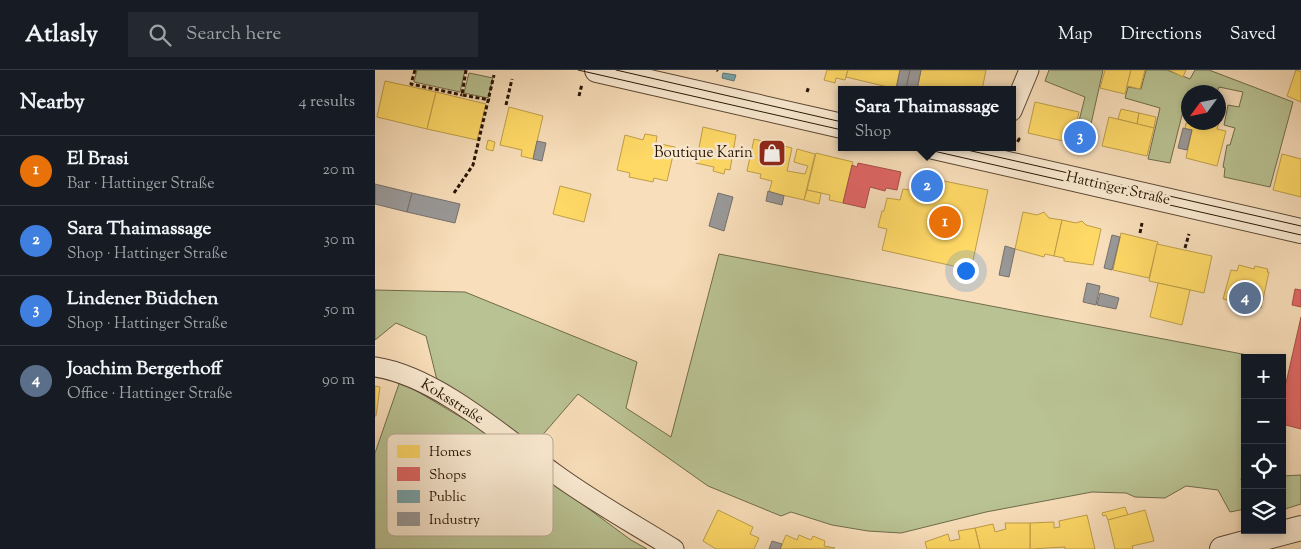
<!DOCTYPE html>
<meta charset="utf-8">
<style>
body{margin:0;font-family:"Sorts Mill Goudy",serif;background:#242831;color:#f1f3f6}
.controls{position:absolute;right:15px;bottom:15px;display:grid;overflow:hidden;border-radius:0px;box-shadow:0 2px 8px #0003}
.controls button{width:45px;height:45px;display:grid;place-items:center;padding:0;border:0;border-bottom:1px solid #363941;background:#171b24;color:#f1f3f6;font:25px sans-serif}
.compass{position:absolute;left:806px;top:15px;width:45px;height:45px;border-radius:50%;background:#171b24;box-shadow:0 2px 8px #0003;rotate:237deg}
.you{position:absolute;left:590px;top:200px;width:18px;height:18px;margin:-12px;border:4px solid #fff;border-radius:50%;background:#1a73e8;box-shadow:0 0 0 8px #1a73e833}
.badge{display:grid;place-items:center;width:32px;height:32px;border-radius:50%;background:#c59692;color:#fff;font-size:16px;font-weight:700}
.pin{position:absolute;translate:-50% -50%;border:2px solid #fff;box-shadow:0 1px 5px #0006}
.popup{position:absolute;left:463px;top:16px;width:178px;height:65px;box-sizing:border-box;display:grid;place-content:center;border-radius:0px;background:#171b24;filter:drop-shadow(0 1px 4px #0005);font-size:16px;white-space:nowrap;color:#9ea1a6}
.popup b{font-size:19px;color:#f1f3f6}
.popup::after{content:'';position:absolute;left:50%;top:100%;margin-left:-10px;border:10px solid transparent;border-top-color:#171b24}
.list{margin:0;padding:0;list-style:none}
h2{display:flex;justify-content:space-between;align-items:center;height:65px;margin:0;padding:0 20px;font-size:21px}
h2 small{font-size:16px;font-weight:400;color:#9ea1a6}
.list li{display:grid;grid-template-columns:32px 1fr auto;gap:15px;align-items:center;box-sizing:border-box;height:70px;padding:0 20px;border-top:1px solid #363941}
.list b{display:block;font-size:19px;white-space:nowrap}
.list p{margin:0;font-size:16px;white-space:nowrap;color:#9ea1a6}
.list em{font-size:16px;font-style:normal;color:#9ea1a6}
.icon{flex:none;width:28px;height:28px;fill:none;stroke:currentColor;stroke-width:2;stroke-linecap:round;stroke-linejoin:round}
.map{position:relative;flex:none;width:926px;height:479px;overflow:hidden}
header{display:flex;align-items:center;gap:30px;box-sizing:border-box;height:70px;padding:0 25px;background:#171b24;border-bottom:1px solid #363941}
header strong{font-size:24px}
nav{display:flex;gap:28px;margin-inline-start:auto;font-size:18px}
.search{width:350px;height:45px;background:#242831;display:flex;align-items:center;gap:12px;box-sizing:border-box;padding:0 18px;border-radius:0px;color:#9ea1a6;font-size:19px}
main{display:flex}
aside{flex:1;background:#171b24}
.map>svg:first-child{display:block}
.green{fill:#b9c293;stroke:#706b4b}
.homes{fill:#ffd966;stroke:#be9e48}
.shops{fill:#e06666;stroke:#a84d48}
.public{fill:#76a5af;stroke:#5e7a7b}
.industry{fill:#999;stroke:#77716c}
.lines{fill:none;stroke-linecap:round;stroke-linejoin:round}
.minor-casing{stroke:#5b4631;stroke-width:21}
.tertiary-casing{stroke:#5b4631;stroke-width:26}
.path{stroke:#271403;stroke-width:3;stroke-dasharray:4 2.5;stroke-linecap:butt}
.minor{stroke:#faead2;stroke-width:19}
.tertiary{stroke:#faead2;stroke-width:24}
.tram{stroke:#271403;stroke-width:1}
.labels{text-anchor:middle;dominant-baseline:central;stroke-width:5;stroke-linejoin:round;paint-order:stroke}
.poi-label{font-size:15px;fill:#271403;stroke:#faead2;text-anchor:end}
.street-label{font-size:15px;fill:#271403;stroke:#faead2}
.key{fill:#faead2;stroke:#bbaa94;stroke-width:1}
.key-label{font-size:14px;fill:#271403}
</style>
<header>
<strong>Atlasly</strong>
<div class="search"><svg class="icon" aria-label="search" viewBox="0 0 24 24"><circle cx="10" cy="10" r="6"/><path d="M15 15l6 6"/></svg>Search here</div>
<nav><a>Map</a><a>Directions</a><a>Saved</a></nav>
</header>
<main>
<aside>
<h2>Nearby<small>4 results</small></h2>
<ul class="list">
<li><span class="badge" style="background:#e8710a">1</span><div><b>El Brasi</b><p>Bar · Hattinger Straße</p></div><em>20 m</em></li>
<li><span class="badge" style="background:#3f7fe0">2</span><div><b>Sara Thaimassage</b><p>Shop · Hattinger Straße</p></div><em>30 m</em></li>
<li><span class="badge" style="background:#3f7fe0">3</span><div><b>Lindener Büdchen</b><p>Shop · Hattinger Straße</p></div><em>50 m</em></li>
<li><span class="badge" style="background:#5c6f8a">4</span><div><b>Joachim Bergerhoff</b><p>Office · Hattinger Straße</p></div><em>90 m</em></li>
</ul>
</aside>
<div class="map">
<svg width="926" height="479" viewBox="0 0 926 479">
<rect width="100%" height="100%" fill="#f8deba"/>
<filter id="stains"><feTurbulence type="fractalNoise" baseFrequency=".004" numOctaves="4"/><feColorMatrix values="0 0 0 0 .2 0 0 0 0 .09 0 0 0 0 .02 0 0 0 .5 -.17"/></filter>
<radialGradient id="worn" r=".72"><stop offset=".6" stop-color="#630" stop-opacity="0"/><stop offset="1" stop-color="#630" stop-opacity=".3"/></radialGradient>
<g class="green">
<polygon points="42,0 90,0 85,22 39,12"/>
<polygon points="674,0 728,0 716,54 704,51 710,27 670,11"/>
<polygon points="771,0 792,0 815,9 820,0 834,0 918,32 895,117 849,107 850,98 848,97 852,75 855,75 860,58 849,55 853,35 864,37 868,22 844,17 842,22 813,21 795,93 773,89 785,38 750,28 753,17 766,19"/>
<polygon points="94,3 118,8 113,28 89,23"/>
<polygon points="344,184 888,288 870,288 870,391 866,410 870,410 870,439 855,442 843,420 811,416 790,428 760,427 751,423 717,422 611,442 526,463 493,461 457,455 416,442 406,446 333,416 203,324 158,376 62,310 51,266 21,253 0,270 0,220 90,222 262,292 251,338 296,367"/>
<polygon points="25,311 104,358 256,470 272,479 0,479 0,383"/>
<polygon points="926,405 926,434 907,440 907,406"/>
</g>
<g class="homes">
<polygon points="452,0 473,0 470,10 461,8 460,13 449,10"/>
<polygon points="473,0 525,0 521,19 471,7"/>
<polygon points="546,0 611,0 607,20 542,20"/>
<polygon points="730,0 756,0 750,24 725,18"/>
<polygon points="756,0 770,0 765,19 752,16"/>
<polygon points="794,0 811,0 808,7"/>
<polygon points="921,0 926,2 926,32 912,26"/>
<polygon points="10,11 61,22 52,59 2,47"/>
<polygon points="61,22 111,34 102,70 52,59"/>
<polygon points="660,32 704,42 697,73 653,63"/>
<polygon points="844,32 850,33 842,59 851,61 842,96 811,88 817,60 810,59 811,53 819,54 844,52"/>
<polygon points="134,37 168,46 158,89 146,86 147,80 125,75"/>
<polygon points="746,39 764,43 762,54 743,49"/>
<polygon points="764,43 781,47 779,58 762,54"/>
<polygon points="734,47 779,58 772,86 727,76"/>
<polygon points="328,57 361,65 355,100 350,99 349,104 338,101 339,97 321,93"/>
<polygon points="270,64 282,66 281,73 300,77 292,111 279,108 278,112 254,107 255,103 242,100 250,65 268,70"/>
<polygon points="379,69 417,78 412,101 430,104 433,96 419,92 422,79 440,84 429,130 394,122 397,111 385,108 386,104 372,101"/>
<polygon points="113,70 120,72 118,81 111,79"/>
<polygon points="441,83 478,92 468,133 454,130 455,125 432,120"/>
<polygon points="907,84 926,89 926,127 898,120"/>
<polygon points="538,107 569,114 569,111 613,120 596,200 507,180 512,159 503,157 507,141 509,141 512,128 525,130 528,119 535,120"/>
<polygon points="185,116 216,124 209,152 178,144"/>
<polygon points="432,120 446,123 444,134 429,130"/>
<polygon points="648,142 662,145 669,142 674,148 687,150 679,186 670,184 669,187 640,179"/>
<polygon points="687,150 701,153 707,151 711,155 726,159 718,195 689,191 689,188 679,186"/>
<polygon points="746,163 783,172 774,208 738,200"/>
<polygon points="782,174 837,186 829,223 774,211"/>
<polygon points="864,195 879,199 880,196 893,199 892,202 894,202 886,238 848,229 856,200 862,201"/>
<polygon points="783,213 815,220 807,255 775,247"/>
<polygon points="0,316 5,317 1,346 0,346"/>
<polygon points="750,437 753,445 733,450 731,445 728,446 727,443"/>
<polygon points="343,440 378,457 375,464 384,468 379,479 341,479 328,471"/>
<polygon points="770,440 779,471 757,476 758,479 740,479 733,450"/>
<polygon points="712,445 720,479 690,479 690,477 655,479 655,453 679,452 679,458 685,457 684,451"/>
<polygon points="630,453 655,453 655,479 605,479 600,458 618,454 620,462 631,459"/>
<polygon points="600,458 605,479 552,479 550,472 573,464 575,471 585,469 583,461"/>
<polygon points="411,465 422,470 424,465 436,470 438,466 450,471 449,476 460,478 405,479"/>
</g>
<g class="shops">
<polygon points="702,53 716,55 712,74 697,71"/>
<polygon points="483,93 526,102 522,120 511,118 510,121 495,117 490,138 468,133 477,95 482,97"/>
<polygon points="920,219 926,220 926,237 917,235"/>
<polygon points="926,247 926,359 907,354 907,316 908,312 911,313"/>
</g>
<polygon class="public" points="348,3 361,5 359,11 347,8"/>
<g class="industry">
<polygon points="525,0 535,0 531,20 521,19"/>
<polygon points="535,0 546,0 542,20 531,19"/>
<polygon points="808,58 817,60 812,80 803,78"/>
<polygon points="162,71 171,73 167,91 158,89"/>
<polygon points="0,114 37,123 32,142 0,134"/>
<polygon points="393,121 409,126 407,135 391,131"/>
<polygon points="37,123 85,134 80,153 32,142"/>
<polygon points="343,123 358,127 349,161 334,156"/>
<polygon points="737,165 745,167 737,200 729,198"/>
<polygon points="630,176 640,179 634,207 624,205"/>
<polygon points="712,213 725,216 721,235 708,232"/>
<polygon points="725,223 744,228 741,239 722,235"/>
<polygon points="397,471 407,474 405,479 394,479"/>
</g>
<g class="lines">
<defs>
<g id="minor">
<polyline points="637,41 654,0"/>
<path d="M0,297c61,9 130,70 179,106 38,28 80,51 120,76"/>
</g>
<g id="tertiary">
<polyline points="222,0 467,56"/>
<polyline points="559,77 926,161"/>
<polyline points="847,479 926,458"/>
</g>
</defs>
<use href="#minor" class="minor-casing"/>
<use href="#tertiary" class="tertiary-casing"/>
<g class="path">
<polyline points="40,0 36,14 87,25"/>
<polyline points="91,0 87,25 115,30"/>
<polyline points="342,0 343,1"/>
<polyline points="432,22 434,16"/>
<polyline points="204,26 207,14"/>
<polyline points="131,35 137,9"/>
<polyline points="637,67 644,69 642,73"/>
<polyline points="79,123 98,95 119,5"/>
<polyline points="765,163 767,153"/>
<polyline points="810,178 814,164"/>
</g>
<use href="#minor" class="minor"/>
<use href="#tertiary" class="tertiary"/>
<g class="tram">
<polyline points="203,0 467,60"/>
<polyline points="241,0 467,52"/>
<polyline points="541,77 926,165"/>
<polyline points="579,77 926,156"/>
</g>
</g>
<defs>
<symbol id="shop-square" viewBox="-11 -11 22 22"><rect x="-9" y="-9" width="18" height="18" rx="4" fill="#8f2418" stroke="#faead2"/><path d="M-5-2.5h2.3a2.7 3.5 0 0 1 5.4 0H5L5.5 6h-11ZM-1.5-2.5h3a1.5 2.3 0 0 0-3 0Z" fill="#fff"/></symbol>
</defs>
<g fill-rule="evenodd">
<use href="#shop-square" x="381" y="67" width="32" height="32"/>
</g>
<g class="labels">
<g class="poi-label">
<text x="378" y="83">Boutique Karin</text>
</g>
<g class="street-label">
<text transform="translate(743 119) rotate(13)">Hattinger Straße</text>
<text transform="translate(77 332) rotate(32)">Koksstraße</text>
</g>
</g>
<rect x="12" y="364" width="166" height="102" rx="8" class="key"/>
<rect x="22" y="375" width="23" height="13" fill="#ffd966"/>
<rect x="22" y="397" width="23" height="14" fill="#e06666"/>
<rect x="22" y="420" width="23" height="13" fill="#76a5af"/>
<rect x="22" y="442" width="23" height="14" fill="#999"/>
<g class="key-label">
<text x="54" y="386">Homes</text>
<text x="54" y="409">Shops</text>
<text x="54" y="431">Public</text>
<text x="54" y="454">Industry</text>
</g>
<rect width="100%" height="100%" filter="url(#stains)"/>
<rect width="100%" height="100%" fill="url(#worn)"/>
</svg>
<div class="controls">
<button>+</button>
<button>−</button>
<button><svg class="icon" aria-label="locate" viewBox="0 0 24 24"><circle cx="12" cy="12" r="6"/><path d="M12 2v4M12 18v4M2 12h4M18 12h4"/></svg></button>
<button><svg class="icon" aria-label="layers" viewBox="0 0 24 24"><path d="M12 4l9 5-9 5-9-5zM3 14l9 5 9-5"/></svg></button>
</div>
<svg class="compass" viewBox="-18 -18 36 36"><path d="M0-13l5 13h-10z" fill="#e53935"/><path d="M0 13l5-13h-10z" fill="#9ea1a6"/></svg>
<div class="you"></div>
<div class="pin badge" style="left:570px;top:152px;background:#e8710a">1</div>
<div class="pin badge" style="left:552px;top:116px;background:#3f7fe0">2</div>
<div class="popup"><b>Sara Thaimassage</b>Shop</div>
<div class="pin badge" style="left:705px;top:67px;background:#3f7fe0">3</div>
<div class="pin badge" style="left:870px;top:228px;background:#5c6f8a">4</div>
</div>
</main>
